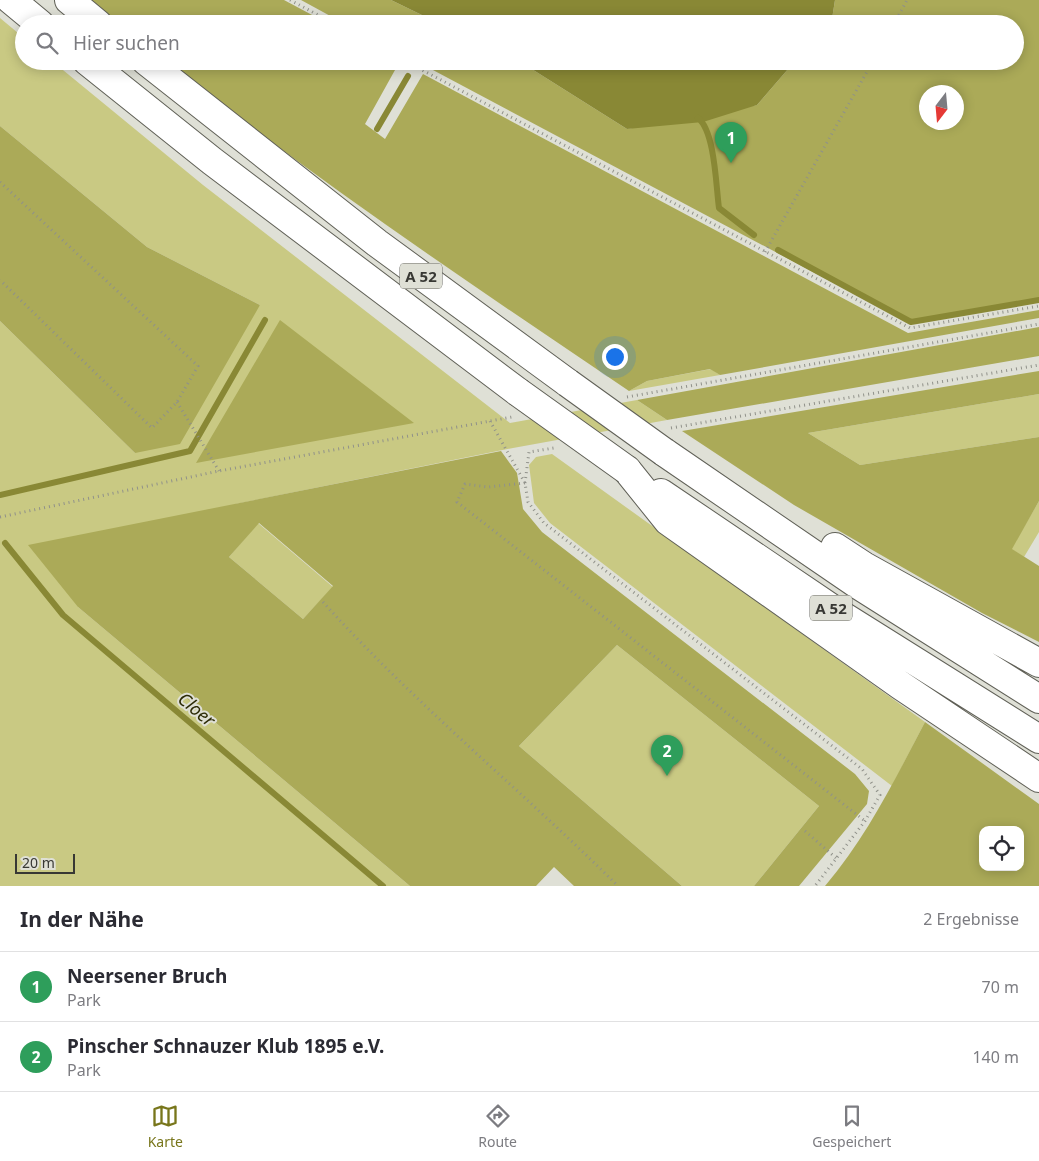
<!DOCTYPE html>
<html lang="de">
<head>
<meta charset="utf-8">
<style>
  :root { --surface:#fff; --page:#f2f2f3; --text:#2b2b33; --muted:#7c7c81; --line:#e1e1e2; --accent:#78761b }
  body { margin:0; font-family:"Noto Sans",sans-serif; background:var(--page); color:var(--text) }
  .controls { position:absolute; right:15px; bottom:15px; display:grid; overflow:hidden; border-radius:10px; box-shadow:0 2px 12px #0003 }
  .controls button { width:45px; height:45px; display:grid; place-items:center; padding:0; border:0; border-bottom:1px solid var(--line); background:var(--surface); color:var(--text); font:25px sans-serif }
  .compass { position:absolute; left:919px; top:85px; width:45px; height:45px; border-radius:50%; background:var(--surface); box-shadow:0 2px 12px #0003; rotate:196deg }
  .scale { position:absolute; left:15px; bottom:12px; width:60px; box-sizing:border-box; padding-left:5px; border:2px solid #383834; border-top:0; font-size:14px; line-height:18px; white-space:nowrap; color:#383834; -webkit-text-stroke:4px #dfe0d6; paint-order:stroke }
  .you { position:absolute; left:614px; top:356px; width:18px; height:18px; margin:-12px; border:4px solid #fff; border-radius:50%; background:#1a73e8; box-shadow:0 0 0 8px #1a73e833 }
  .badge { display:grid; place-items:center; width:32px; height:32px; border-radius:50%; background:var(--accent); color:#fff; font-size:16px; font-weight:700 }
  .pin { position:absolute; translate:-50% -41px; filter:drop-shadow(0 1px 2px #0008) }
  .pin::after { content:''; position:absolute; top:26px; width:18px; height:15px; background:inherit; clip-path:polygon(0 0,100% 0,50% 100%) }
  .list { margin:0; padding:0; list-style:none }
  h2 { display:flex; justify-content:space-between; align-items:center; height:65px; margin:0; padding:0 20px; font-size:21px }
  h2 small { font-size:16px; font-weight:400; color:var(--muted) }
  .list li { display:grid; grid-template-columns:32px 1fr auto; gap:15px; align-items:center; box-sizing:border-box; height:70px; padding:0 20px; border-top:1px solid var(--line) }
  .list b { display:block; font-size:19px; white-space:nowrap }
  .list p { margin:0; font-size:16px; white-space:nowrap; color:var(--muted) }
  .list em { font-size:16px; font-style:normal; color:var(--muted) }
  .icon { flex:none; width:28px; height:28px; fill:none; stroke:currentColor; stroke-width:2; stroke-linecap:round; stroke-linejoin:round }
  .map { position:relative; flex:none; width:1039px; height:886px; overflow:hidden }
  .search { position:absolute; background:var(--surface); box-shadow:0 2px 12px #0003; left:15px; right:15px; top:15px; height:55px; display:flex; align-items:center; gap:12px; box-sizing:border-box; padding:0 18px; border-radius:28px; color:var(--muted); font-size:19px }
  .sheet { height:205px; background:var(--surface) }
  nav { display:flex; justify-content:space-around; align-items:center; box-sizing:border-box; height:70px; border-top:1px solid var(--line); background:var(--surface); font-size:14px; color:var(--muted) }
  nav a { display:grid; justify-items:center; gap:2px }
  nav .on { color:var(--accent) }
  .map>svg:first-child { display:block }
  .green { fill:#c9c983 }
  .forest { fill:#abaa58; fill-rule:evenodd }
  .water { fill:#898835 }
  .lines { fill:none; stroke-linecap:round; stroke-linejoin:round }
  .stream { stroke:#898835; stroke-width:6 }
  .highway-casing { stroke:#606057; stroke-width:30 }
  .path { stroke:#90918a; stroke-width:3; stroke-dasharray:1 4; stroke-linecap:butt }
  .highway { stroke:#fff; stroke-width:28 }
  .highway-bridge-casing { stroke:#606057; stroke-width:30; stroke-linecap:butt }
  .highway-bridge { stroke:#fff; stroke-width:28 }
  .labels { text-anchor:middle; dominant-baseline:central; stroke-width:4; stroke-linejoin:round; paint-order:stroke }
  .shield { fill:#dfe0d6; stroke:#6a6a65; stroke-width:1 }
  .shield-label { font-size:15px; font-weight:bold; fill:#383834 }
  .water-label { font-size:18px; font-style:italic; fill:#2c2b06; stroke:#dfe0d6 }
</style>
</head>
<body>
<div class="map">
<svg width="1039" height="886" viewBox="0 0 1039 886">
  <rect width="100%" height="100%" fill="#dfe0d6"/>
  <path class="green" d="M0 18 24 38V61H52L203 185 510 423 637 400 667 420 513 448 236 504 78 607 410 886H0V321L135 453 260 305 147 247 0 126Z
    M711 369 720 375 629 391 647 381Z
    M1039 394V437L860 465 808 433Z
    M552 454 925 722 892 786 550 523 534 503 529 465 536 457Z
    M1039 501V532L1024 557 1011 549Z
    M258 523 333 587 303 619 229 557Z
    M617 645 819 806 754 886H682L519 746Z"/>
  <path class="forest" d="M90 0H284L329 24H120Z
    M301 0H391L426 17 429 24H345Z
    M835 0H1039V302L911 324 416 61H519L627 129 757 105 795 61H1015V24H828L832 19ZM926 92H956V122H926Z
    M167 61H400L365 124 385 139 423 74 908 333 1039 310V318L720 375 710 369 647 381 629 391C472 285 314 179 167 61Z
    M0 126 147 247 260 305 180 444 135 453 0 321Z
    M280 320 414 423 196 463Z
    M1039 327V356L667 420 637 400Z
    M1039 371V394L808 433 860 465 1039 437V501L1012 549 1039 566V642L982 613 794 505 682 431Z
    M501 451 517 473 523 509 542 532 855 774 869 791 867 804 799 886H754L819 806 617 645 519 746 682 886H574L554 867 536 886H410L78 607 28 545ZM259 523 333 586 303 619 229 557Z
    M925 722 1039 804V886H825C868 835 894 781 925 722ZM983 830H1020V867H983Z"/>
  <path class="water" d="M391 0H835L832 19 828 24H429L426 17Z
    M519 61H795L757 105 703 122 627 129Z"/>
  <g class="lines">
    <path class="stream" d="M698 118C715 131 716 187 719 208L754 235
      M377 129 408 76
      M778 250 911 322 1039 300
      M0 495 190 451 265 320
      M5 543 63 615 383 886"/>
    <g class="highway-casing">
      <path id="highway" d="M11 0 40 24
        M69 0 98 24
        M87 61 212 161 518 392
        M146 61 377 243 568 383
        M664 452 860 586 1039 699
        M627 470 668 521 900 685 1039 778
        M661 493 843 616 1039 739
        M835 547 864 566 1039 663"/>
    </g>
    <path class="path" d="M290 0 335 24
      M894 24 907 0
      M405 61 910 328 1039 306
      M0 182 198 366 177 402 152 428 0 280
      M765 252 873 61
      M627 397 1039 324
      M177 402 219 471
      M490 421 525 483 528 502 544 523 862 769 880 795 865 821 815 886
      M671 428 1039 365
      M525 483 488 487 465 484 457 502 865 821
      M525 483 529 452 554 448
      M0 517 219 471 512 417
      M323 602C414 703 521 790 618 886
      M805 831 836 858"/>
    <use href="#highway" class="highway"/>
    <g class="highway-bridge-casing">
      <path id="highway-bridge" d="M568 383 664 452
        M518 392 627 470"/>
    </g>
    <use href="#highway-bridge" class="highway-bridge"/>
  </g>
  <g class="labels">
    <g class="shield">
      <rect x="400" y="263.5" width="42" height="25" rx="4"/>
      <rect x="810" y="595.5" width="42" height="25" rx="4"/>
    </g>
    <g class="shield-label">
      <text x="421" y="276">A 52</text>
      <text x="831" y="608">A 52</text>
    </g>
    <g class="water-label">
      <text transform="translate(197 709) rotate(40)">Cloer</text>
    </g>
  </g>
</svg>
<div class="controls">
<button><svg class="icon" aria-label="locate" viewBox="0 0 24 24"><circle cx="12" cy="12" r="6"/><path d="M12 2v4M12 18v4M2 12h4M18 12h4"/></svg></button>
</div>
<svg class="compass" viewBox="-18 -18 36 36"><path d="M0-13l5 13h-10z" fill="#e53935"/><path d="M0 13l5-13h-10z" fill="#7c7c81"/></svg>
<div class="scale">20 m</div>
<div class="you"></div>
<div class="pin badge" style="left:731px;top:163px;background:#2e9e5b">1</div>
<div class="pin badge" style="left:667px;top:776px;background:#2e9e5b">2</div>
<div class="search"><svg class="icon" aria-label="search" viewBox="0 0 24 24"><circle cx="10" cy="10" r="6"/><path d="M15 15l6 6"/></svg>Hier suchen</div>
</div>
<section class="sheet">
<h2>In der Nähe<small>2 Ergebnisse</small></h2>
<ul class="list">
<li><span class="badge" style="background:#2e9e5b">1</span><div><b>Neersener Bruch</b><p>Park</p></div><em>70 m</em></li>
<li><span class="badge" style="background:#2e9e5b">2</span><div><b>Pinscher Schnauzer Klub 1895 e.V.</b><p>Park</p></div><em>140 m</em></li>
</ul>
</section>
<nav>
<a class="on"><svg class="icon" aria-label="map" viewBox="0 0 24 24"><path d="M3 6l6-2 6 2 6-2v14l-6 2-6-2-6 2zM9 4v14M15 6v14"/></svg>Karte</a>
<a><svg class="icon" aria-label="directions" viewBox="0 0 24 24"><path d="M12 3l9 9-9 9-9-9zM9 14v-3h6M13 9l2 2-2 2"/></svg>Route</a>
<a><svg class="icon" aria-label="saved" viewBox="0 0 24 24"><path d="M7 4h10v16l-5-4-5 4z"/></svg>Gespeichert</a>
</nav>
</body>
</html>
